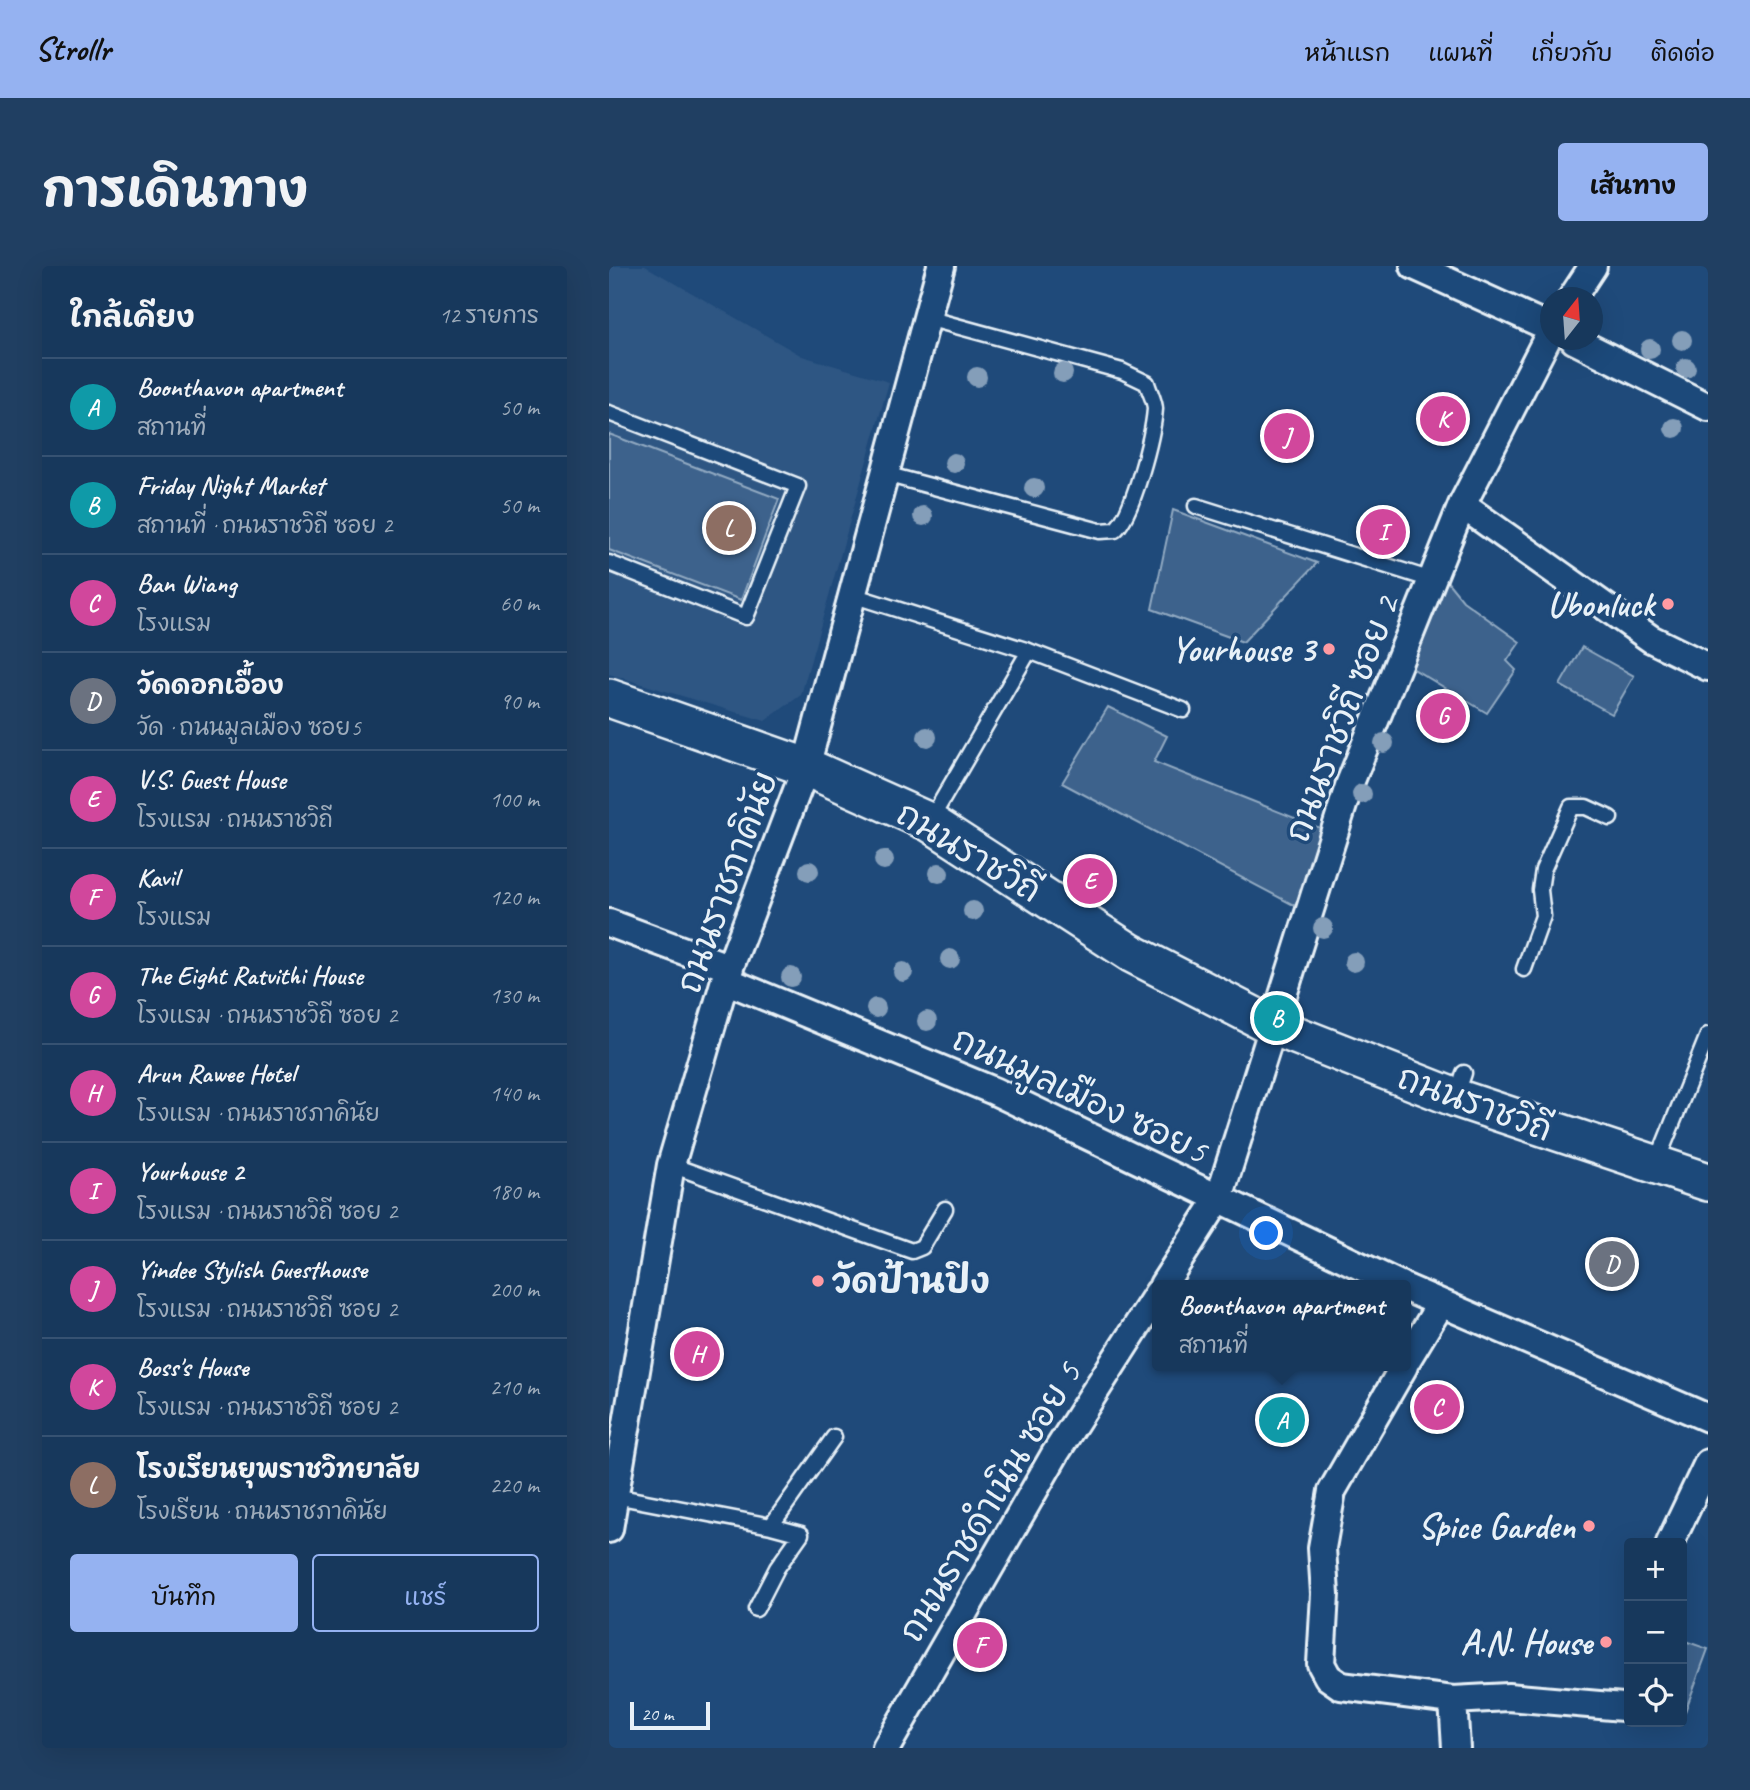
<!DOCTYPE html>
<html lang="th">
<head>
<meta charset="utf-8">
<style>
  :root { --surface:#17385c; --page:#203f62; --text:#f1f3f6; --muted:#9eacbb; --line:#365272; --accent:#95b2f1 }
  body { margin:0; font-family:Caveat,"Playpen Sans Thai",sans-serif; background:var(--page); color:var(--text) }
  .controls { position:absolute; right:21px; bottom:21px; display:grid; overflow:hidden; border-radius:7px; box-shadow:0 7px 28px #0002 }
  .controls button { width:63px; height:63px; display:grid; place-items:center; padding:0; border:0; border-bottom:2px solid var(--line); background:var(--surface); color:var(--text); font:35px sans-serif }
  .compass { position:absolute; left:931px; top:21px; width:63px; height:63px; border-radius:50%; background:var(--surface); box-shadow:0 7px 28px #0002; rotate:17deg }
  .scale { position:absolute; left:21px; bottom:18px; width:80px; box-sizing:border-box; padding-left:7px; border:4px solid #e8f1f8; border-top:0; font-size:19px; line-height:24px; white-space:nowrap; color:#e8f1f8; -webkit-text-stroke:5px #1f4a7a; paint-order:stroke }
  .you { position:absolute; left:658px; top:968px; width:24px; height:24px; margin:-18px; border:5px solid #fff; border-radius:50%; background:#1a73e8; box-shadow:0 0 0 10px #1a73e833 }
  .badge { display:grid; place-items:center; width:46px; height:46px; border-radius:50%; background:var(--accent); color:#fff; font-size:23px; font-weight:700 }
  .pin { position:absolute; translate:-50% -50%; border:4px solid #fff; box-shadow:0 2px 7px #0006 }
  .popup { position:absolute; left:543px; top:1014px; width:259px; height:91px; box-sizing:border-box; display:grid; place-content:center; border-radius:7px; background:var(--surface); filter:drop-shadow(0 2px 5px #0005); font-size:23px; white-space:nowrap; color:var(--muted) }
  .popup b { font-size:26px; color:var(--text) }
  .popup::after { content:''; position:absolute; left:50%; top:100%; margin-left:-14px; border:14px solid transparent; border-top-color:var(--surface) }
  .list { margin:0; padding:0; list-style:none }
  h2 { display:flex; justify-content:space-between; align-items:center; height:91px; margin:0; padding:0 28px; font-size:30px }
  h2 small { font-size:23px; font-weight:400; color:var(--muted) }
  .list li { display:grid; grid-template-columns:46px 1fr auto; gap:21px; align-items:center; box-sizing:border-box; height:98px; padding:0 28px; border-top:2px solid var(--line) }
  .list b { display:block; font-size:26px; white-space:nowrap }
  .list p { margin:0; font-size:23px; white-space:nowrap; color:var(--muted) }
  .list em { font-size:23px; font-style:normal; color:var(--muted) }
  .actions { display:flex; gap:14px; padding:21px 28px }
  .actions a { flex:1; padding:16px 0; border:2px solid var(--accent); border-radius:7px; text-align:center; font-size:24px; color:var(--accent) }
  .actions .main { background:var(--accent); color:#111 }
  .icon { flex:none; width:38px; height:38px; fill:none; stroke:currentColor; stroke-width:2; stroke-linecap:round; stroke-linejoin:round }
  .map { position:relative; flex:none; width:1099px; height:1482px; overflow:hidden; border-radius:7px }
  header { display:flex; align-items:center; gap:42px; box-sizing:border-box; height:98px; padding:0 35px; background:var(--accent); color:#111 }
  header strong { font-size:33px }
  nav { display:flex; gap:38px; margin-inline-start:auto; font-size:24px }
  .intro { display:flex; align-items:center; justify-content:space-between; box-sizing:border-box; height:168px; padding:0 42px }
  h1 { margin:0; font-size:49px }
  .button { padding:18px 32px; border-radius:7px; background:var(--accent); color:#111; font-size:24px; font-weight:700 }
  main { display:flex; gap:42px; padding:0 42px }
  aside { flex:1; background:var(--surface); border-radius:7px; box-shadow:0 7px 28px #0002 }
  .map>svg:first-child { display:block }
  .built { fill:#2e5683 }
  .green { fill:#3c628c; stroke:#92aac2; stroke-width:2 }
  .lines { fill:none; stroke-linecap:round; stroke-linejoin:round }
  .lane-casing { stroke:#e8f1f8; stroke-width:19 }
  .street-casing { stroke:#e8f1f8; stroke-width:32 }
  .secondary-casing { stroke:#e8f1f8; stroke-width:42 }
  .lane { stroke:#1f4a7a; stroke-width:14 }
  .street { stroke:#1f4a7a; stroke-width:26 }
  .secondary { stroke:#1f4a7a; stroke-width:37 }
  .tree { fill:#849eb9 }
  .poi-dot { fill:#ff9aa2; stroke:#1f4a7a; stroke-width:2.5 }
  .labels { text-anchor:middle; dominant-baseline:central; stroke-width:7; stroke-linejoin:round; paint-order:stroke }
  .poi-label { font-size:35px; font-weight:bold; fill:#e8f1f8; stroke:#1f4a7a; text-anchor:end }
  .street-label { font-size:35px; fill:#e8f1f8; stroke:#1f4a7a }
</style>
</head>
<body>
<header>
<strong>Strollr</strong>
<nav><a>หน้าแรก</a><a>แผนที่</a><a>เกี่ยวกับ</a><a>ติดต่อ</a></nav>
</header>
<div class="intro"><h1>การเดินทาง</h1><a class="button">เส้นทาง</a></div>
<main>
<aside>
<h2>ใกล้เคียง<small>12 รายการ</small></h2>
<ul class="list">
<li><span class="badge" style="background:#0f9aa8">A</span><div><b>Boonthavon apartment</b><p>สถานที่</p></div><em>50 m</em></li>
<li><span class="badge" style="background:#0f9aa8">B</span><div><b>Friday Night Market</b><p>สถานที่ · ถนนราชวิถี ซอย 2</p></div><em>50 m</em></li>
<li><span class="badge" style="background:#d1479c">C</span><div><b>Ban Wiang</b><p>โรงแรม</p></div><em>60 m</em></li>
<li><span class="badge" style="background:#6b7280">D</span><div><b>วัดดอกเอื้อง</b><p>วัด · ถนนมูลเมือง ซอย5</p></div><em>90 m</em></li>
<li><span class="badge" style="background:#d1479c">E</span><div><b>V.S. Guest House</b><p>โรงแรม · ถนนราชวิถี</p></div><em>100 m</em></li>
<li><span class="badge" style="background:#d1479c">F</span><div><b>Kavil</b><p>โรงแรม</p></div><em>120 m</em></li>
<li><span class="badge" style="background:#d1479c">G</span><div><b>The Eight Ratvithi House</b><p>โรงแรม · ถนนราชวิถี ซอย 2</p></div><em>130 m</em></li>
<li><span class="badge" style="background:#d1479c">H</span><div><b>Arun Rawee Hotel</b><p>โรงแรม · ถนนราชภาคินัย</p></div><em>140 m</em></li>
<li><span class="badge" style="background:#d1479c">I</span><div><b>Yourhouse 2</b><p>โรงแรม · ถนนราชวิถี ซอย 2</p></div><em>180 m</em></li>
<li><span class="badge" style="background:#d1479c">J</span><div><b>Yindee Stylish Guesthouse</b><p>โรงแรม · ถนนราชวิถี ซอย 2</p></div><em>200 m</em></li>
<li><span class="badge" style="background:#d1479c">K</span><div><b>Boss's House</b><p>โรงแรม · ถนนราชวิถี ซอย 2</p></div><em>210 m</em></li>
<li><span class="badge" style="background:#8d6e63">L</span><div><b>โรงเรียนยุพราชวิทยาลัย</b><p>โรงเรียน · ถนนราชภาคินัย</p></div><em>220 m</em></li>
</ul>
<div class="actions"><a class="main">บันทึก</a><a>แชร์</a></div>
</aside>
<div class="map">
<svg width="1099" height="1482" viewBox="0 0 1099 1482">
  <rect width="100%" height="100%" fill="#1f4a7a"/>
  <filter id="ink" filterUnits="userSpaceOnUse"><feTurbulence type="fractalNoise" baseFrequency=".0143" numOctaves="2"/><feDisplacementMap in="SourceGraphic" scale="14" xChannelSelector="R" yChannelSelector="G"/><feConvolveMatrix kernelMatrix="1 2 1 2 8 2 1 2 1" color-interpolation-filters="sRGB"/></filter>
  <g filter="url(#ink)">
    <path class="built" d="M0 0H36L193 90 280 116 192 429 156 455 0 408Z"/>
    <path class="green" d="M0 168 170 233 132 334 0 284Z
      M564 244 708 297 634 376 543 343Z
      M837 314 854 335 911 376 898 395 907 404 878 447 798 399Z
      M973 381 1025 410 1003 448 951 419Z
      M499 441 558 470 545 496 721 566 696 645 453 517Z
      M1073 1374 1099 1383 1074 1451 1073 1450Z"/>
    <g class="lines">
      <g class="lane-casing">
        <path id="lane" d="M0 147 189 220 137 351 0 297
          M276 208 491 265 506 264C524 249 544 169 546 143 546 135 540 125 538 117L513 105 318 52
          M587 240 823 314
          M243 329 420 385 574 444
          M321 555 420 385
          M915 703 934 650 931 624 934 604 962 541H977L1001 552
          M847 831 855 807
          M1047 898 1099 769
          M62 899 303 985 313 981 336 943
          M6 1230 162 1260 225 1171
          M147 1343 168 1302 192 1268 162 1260"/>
      </g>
      <g class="street-casing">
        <path id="street" d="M805 0 942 62
          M963 32 984 0
          M965 74 1099 141
          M853 239 1042 373 1099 401
          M0 657 121 702
          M116 714 385 825 791 1019
          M554 1019 610 932 741 517 853 239 942 65
          M797 1022 1099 1152
          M797 1095 831 1039
          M795 1100 723 1225 713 1282 716 1328 712 1398 719 1411 732 1420 844 1434 899 1431 1014 1441
          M0 1263 62 899 116 714 197 501 332 0
          M1061 1277 1099 1197
          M844 1434 847 1482
          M277 1482 446 1188 549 1027"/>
      </g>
      <g class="secondary-casing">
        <path id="secondary" d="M0 432 197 501 320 556 522 687 666 761 847 832 1099 916"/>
      </g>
      <use href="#lane" class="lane"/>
      <use href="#street" class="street"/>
      <use href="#secondary" class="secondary"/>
    </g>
    <g class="tree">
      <circle cx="1073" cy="74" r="10"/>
      <circle cx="1041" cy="83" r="10"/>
      <circle cx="1077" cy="102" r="10"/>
      <circle cx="454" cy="107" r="10"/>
      <circle cx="368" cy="111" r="10"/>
      <circle cx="1065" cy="162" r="10"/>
      <circle cx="345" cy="197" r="10"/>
      <circle cx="425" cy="222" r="10"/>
      <circle cx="314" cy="250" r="10"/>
      <circle cx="318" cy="471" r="10"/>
      <circle cx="775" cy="477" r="10"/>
      <circle cx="753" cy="528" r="10"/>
      <circle cx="275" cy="594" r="10"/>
      <circle cx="200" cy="605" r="10"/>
      <circle cx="330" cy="607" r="10"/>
      <circle cx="364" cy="645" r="10"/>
      <circle cx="714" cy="662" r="10"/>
      <circle cx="341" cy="693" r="10"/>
      <circle cx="745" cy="696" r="10"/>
      <circle cx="294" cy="706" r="10"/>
      <circle cx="182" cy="711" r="10"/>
      <circle cx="267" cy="742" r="10"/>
      <circle cx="318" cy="755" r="10"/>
    </g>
  </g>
  <g class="poi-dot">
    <circle cx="1059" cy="338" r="7"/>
    <circle cx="720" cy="383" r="7"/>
    <circle cx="209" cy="1015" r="7"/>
    <circle cx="980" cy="1260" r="7"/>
    <circle cx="997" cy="1376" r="7"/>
  </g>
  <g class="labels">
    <g class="poi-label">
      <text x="1045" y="338">Ubonluck</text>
      <text x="706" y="383">Yourhouse 3</text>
      <text x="223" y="1015" text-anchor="start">วัดป้านปิง</text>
      <text x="966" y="1260">Spice Garden</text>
      <text x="983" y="1376">A.N. House</text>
    </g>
    <g class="street-label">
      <text transform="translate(733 453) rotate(-69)">ถนนราชวิถี ซอย 2</text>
      <text transform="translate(360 586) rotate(31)">ถนนราชวิถี</text>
      <text transform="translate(118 616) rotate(-70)">ถนนราชภาคินัย</text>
      <text transform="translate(471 829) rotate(25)">ถนนมูลเมือง ซอย5</text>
      <text transform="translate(866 837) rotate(20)">ถนนราชวิถี</text>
      <text transform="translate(381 1236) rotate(-59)">ถนนราชดำเนิน ซอย 5</text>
    </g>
  </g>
</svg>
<div class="controls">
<button>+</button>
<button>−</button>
<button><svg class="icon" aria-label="locate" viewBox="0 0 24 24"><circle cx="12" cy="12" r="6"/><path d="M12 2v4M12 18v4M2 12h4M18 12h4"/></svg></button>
</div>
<svg class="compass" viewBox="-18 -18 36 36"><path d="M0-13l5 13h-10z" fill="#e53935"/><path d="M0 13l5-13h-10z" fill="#9eacbb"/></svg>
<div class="scale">20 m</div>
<div class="you"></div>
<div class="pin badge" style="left:673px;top:1154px;background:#0f9aa8">A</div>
<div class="popup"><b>Boonthavon apartment</b>สถานที่</div>
<div class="pin badge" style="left:668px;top:752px;background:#0f9aa8">B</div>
<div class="pin badge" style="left:828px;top:1141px;background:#d1479c">C</div>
<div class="pin badge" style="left:1003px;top:998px;background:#6b7280">D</div>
<div class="pin badge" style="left:481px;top:615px;background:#d1479c">E</div>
<div class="pin badge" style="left:371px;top:1379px;background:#d1479c">F</div>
<div class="pin badge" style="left:834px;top:450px;background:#d1479c">G</div>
<div class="pin badge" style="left:88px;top:1088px;background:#d1479c">H</div>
<div class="pin badge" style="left:774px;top:266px;background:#d1479c">I</div>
<div class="pin badge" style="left:678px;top:170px;background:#d1479c">J</div>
<div class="pin badge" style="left:834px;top:153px;background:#d1479c">K</div>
<div class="pin badge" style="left:120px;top:262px;background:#8d6e63">L</div>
</div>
</main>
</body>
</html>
